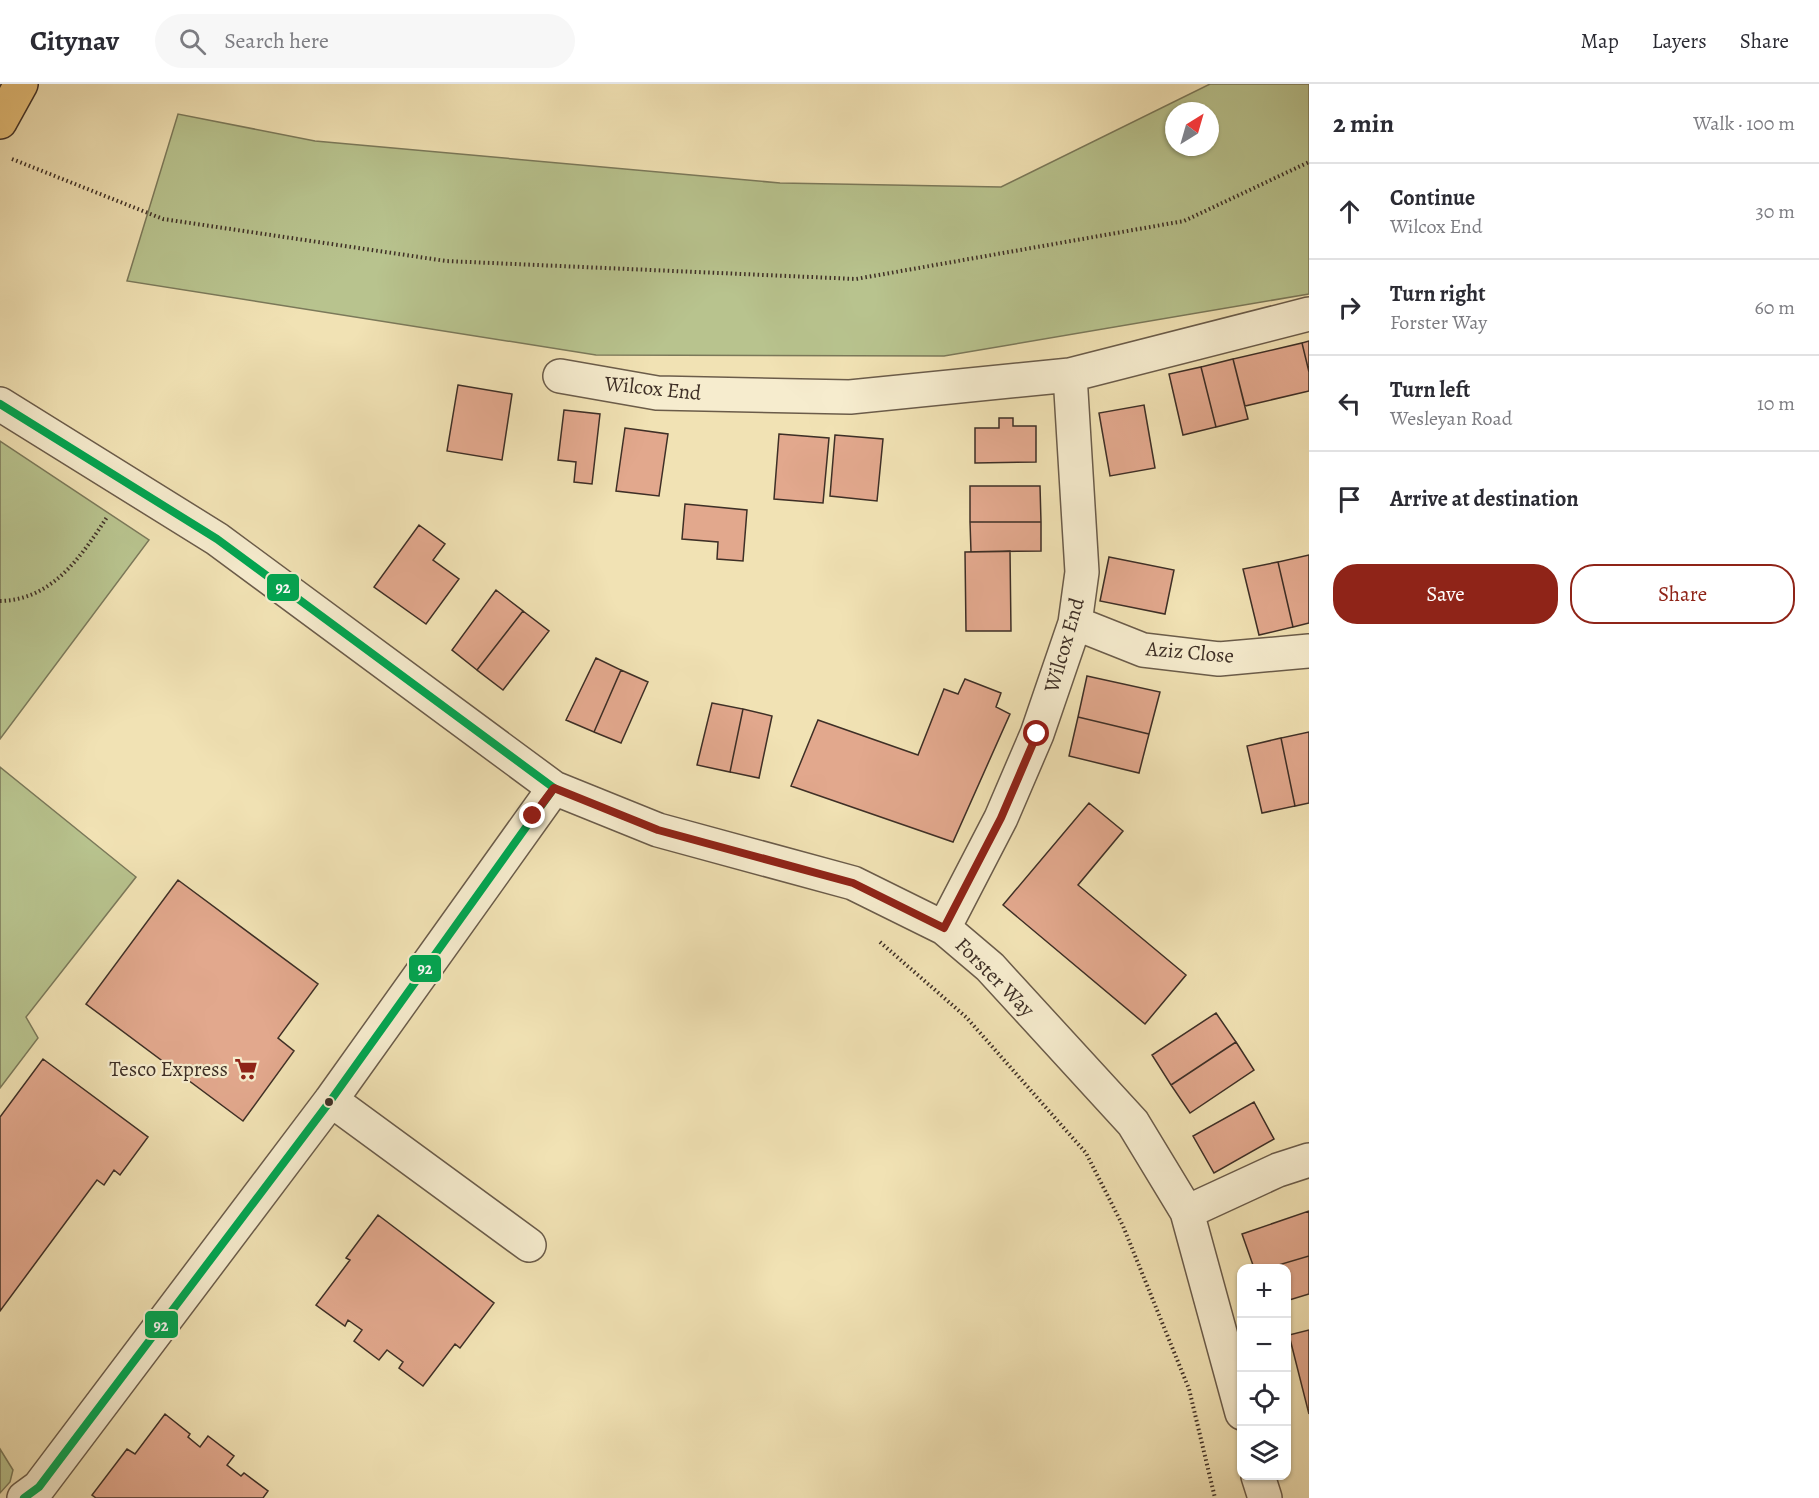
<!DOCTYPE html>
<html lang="en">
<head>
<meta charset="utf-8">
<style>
  :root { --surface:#fff; --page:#f7f7f7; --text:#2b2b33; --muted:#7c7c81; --line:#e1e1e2; --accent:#8f2418 }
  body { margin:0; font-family:Alegreya,serif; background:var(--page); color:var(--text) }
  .controls { position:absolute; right:18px; bottom:18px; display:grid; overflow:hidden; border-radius:12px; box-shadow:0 2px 4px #0004 }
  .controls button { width:54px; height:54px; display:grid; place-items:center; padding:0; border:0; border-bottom:2px solid var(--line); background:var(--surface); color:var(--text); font:30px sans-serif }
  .compass { position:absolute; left:1165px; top:18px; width:54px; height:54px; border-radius:50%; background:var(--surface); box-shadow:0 2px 4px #0004; rotate:37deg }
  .stop { position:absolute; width:18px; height:18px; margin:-14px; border:4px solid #8f2418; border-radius:50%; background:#fff }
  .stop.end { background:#8f2418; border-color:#fff; box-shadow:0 2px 6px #0008 }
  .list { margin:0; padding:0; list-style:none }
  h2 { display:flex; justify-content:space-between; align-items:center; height:78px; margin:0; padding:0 24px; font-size:26px }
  h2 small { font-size:20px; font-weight:400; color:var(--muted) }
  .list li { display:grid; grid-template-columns:39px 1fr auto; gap:18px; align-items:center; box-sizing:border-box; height:96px; padding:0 24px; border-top:2px solid var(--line) }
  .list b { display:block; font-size:22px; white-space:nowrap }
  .list p { margin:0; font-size:20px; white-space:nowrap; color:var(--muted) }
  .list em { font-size:20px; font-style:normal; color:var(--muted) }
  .actions { display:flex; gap:12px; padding:18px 24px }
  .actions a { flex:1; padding:14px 0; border:2px solid var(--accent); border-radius:24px; text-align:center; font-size:21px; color:var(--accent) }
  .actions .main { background:var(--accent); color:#fff }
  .icon { flex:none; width:33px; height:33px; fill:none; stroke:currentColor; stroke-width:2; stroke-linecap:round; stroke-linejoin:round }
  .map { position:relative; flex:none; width:1309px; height:1414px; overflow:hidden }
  header { display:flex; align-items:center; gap:36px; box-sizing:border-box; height:84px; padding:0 30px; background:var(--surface); border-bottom:2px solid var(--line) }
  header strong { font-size:28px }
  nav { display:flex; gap:33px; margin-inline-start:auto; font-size:21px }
  .search { width:420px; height:54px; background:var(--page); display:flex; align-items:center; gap:15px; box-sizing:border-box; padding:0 21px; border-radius:33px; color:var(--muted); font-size:22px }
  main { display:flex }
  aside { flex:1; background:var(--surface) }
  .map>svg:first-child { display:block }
  .green { fill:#b8c38e; stroke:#7b795a; stroke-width:1.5; fill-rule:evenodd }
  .building { fill:#e2a88d; stroke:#3e2f26; stroke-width:1.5 }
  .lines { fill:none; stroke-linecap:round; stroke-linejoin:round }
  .minor-casing { stroke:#6b5c4a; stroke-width:36 }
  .major-casing { stroke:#3e2f26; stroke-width:36 }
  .path { stroke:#3e2f26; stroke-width:4; stroke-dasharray:1.5 3; stroke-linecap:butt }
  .minor { stroke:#f6ecce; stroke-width:33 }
  .major { stroke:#e8c17a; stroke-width:33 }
  .bus-1-casing { stroke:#f6ecce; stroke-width:12 }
  .bus-1 { stroke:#00a651; stroke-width:8 }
  .route { stroke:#8f2418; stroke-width:8 }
  .bus-dot { fill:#3e2f26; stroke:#f6ecce; stroke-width:2 }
  .labels { text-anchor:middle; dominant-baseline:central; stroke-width:4.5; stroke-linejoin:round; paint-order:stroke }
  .street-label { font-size:21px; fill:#3e2f26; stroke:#f6ecce }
  .poi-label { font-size:21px; fill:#3e2f26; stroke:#f6ecce; text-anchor:end }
  .line-badge { stroke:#f6ecce; stroke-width:2 }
  .badge-label { font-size:16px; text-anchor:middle; font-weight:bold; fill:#fff }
</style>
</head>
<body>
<header>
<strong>Citynav</strong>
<div class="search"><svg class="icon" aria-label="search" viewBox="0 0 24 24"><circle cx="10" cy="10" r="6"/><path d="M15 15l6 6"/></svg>Search here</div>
<nav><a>Map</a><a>Layers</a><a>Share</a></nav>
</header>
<main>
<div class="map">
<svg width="1309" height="1414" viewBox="0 0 1309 1414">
  <rect width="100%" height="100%" fill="#f1e2b4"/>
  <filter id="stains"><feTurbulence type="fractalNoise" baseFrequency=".00333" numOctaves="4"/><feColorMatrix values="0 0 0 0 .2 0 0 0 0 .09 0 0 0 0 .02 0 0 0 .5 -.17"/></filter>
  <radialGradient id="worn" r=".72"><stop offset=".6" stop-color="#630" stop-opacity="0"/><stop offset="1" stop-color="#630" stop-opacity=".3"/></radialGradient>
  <path class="green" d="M1210 0H1309V210L944 272 596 271 127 197 178 30 315 57 780 99 1001 103ZM1174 27H1210V63H1174Z
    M0 357 149 456 0 655Z
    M0 683 136 793 26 933 38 954 0 1004Z
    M0 1365 13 1386 10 1398 0 1409Z"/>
  <path class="building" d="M1309 257V288L1302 259Z
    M1302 259 1309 288V307L1245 322 1233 275Z
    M1233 275 1248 335 1216 343 1201 283Z
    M1201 283 1216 343 1183 351 1169 290Z
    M458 301 512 310 502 376 447 367Z
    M1144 321 1155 384 1110 392 1099 329Z
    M564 326 600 330 592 400 574 398 576 378 558 376Z
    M999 334H1013V342H1036V378L975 379V344H999Z
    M625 344 668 350 659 412 616 407Z
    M779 350 829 354 823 419 774 415Z
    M835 351 883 355 877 417 830 412Z
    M970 402H1040L1041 438H970Z
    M685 420 747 426 743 477 717 475 718 458 682 455Z
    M970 438H1041V467L971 468Z
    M419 441 445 460 433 476 459 495 426 540 374 503Z
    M1010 467 1011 547H966L965 468Z
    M1309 471V539L1293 543 1278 478Z
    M1109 473 1174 486 1165 530 1100 517Z
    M1278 478 1293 543 1259 551 1243 485Z
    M496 506 523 527 477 586 452 566Z
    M523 527 549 547 503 606 477 586Z
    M596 574 621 586 594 648 566 636Z
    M621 586 648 598 621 659 594 648Z
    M1087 592 1160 608 1149 650 1078 633Z
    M965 595 1001 609 996 623 1010 630 953 758 791 702 818 636 918 671 944 605 958 610Z
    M712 619 743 625 730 688 697 681Z
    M743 625 772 632 759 694 730 688Z
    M1078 633 1149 650 1139 689 1069 672Z
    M1309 648V719L1295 722 1281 654Z
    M1281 654 1295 722 1262 729 1247 662Z
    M1089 719 1123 747 1078 801 1186 891 1145 940 1003 821Z
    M178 796 318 900 278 954 294 967 243 1037 86 920Z
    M1216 929 1236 958 1171 1001 1152 971Z
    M1236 958 1254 986 1190 1029 1171 1001Z
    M43 975 148 1053 120 1091 114 1086 104 1101 97 1096 0 1227V1033Z
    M1254 1018 1274 1055 1214 1089 1193 1052Z
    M1309 1127V1172L1268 1184H1254L1242 1150Z
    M378 1131 494 1219 460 1264 455 1260 423 1302 399 1284 403 1278 387 1266 379 1276 354 1257 362 1246 348 1236 345 1242 316 1221 350 1176 346 1174Z
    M1309 1172V1210L1286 1217V1184H1268Z
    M1309 1246V1330L1289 1251Z
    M165 1330 190 1350 188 1353 200 1363 208 1352 234 1372 227 1381 241 1392 244 1389 268 1407 263 1414H96L92 1411 127 1365 135 1370Z"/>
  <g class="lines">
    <g class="minor-casing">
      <path id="minor" d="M560 292 657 309 850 313 1070 291 1309 230
        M0 320 217 455 554 704 658 746 853 799 944 844 990 883 1133 1039 1187 1128 1242 1329
        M1075 539 1143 566 1219 575 1309 567
        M944 844 1001 734 1037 650 1075 539 1082 488 1070 291
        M331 1016 529 1161
        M1187 1128 1278 1086 1309 1076
        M1258 1392 1265 1414
        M24 1414 39 1403 331 1016 554 704"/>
    </g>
    <g class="major-casing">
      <path id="major" d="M0 38 21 0"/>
    </g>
    <path class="path" d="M12 75 163 135 446 177 856 195 1184 137 1309 78
      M0 517C52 516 81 473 107 433
      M880 858 966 933 1086 1069 1123 1142 1189 1305 1215 1414"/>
    <use href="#minor" class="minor"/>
    <use href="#major" class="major"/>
    <g class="bus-1-casing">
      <path id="bus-1" d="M0 320 217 455 554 704
        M24 1414 39 1403 331 1016 554 704"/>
    </g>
    <use href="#bus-1" class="bus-1"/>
  </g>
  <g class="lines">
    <path class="route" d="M533 732 554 704 658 746 853 799 944 844 1001 734 1037 650"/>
  </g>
  <defs>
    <g id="supermarket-bare" transform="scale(1.8)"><path d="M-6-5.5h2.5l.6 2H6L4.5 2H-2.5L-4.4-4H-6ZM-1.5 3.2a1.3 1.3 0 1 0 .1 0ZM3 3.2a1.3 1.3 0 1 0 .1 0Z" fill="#8f2418" stroke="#f6ecce" stroke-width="2.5" paint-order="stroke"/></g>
  </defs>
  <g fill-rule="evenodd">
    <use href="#supermarket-bare" x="246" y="985"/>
  </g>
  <circle class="bus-dot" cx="329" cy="1018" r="5"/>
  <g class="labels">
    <g class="street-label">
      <text transform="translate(653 304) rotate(6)">Wilcox End</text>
      <text transform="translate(1064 561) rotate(-74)">Wilcox End</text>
      <text transform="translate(1190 568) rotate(5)">Aziz Close</text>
      <text transform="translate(995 893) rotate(45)">Forster Way</text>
    </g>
    <g class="poi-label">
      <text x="228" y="985">Tesco Express</text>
    </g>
  </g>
  <g class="line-badge">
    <rect x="266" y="489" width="34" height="29" rx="6" fill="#00a651"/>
    <rect x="408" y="870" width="34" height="29" rx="6" fill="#00a651"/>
    <rect x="144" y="1226" width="35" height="29" rx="6" fill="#00a651"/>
  </g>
  <g class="badge-label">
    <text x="283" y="509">92</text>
    <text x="425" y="890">92</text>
    <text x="161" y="1247">92</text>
  </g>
  <rect width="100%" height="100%" filter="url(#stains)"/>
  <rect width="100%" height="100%" fill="url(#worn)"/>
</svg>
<div class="controls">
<button>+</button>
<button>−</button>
<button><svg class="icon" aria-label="locate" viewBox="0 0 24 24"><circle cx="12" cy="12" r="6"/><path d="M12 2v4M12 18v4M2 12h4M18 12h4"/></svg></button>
<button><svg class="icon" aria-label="layers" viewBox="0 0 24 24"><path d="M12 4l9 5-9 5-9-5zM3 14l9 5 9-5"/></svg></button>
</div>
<svg class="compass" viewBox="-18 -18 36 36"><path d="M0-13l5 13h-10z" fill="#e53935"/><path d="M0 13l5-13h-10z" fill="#7c7c81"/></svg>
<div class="stop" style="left:1037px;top:650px"></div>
<div class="stop end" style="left:533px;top:732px"></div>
</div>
<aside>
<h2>2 min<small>Walk · 100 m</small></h2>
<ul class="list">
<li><svg class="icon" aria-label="ahead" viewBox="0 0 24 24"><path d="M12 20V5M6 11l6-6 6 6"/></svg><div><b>Continue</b><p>Wilcox End</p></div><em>30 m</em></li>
<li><svg class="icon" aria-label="right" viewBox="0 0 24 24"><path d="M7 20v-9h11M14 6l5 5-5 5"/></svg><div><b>Turn right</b><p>Forster Way</p></div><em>60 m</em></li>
<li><svg class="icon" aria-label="left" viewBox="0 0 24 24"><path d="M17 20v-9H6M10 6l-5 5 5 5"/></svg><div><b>Turn left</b><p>Wesleyan Road</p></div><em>10 m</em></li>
<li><svg class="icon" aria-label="arrive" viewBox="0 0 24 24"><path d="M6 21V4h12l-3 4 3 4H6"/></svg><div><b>Arrive at destination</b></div></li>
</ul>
<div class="actions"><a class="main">Save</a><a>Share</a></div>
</aside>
</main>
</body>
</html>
